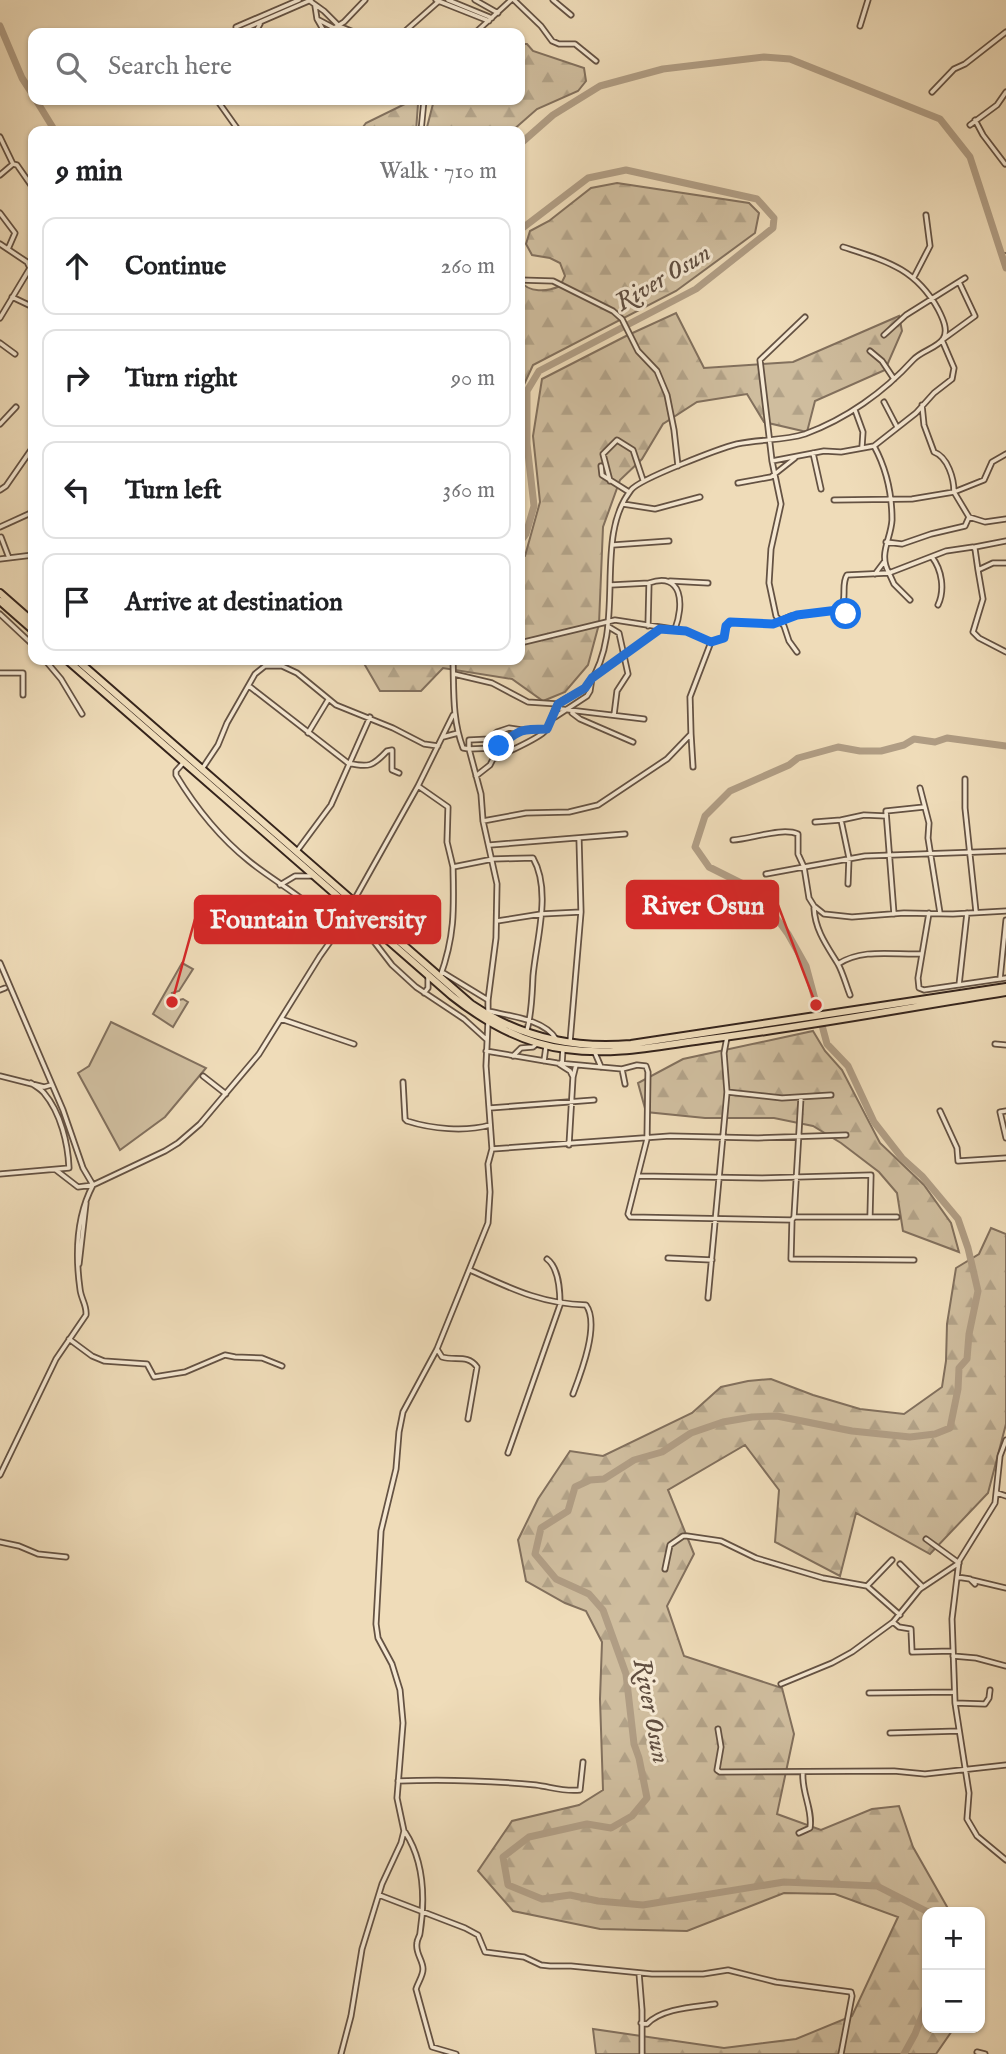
<!DOCTYPE html>
<html lang="en">
<head>
<meta charset="utf-8">
<style>
  :root { --surface:#fff; --page:#f6f6f6; --text:#202124; --muted:#757577; --line:#e0e0e0 }
  body { margin:0; font-family:"IM FELL English",serif; background:var(--page); color:var(--text) }
  .controls { position:absolute; right:21px; bottom:21px; display:grid; overflow:hidden; border-radius:14px; box-shadow:0 2px 5px #0004 }
  .controls button { width:63px; height:63px; display:grid; place-items:center; padding:0; border:0; border-bottom:2px solid var(--line); background:var(--surface); color:var(--text); font:35px sans-serif }
  .stop { position:absolute; width:21px; height:21px; margin:-16px; border:5px solid #1a73e8; border-radius:50%; background:#fff }
  .stop.end { background:#1a73e8; border-color:#fff; box-shadow:0 2px 7px #0008 }
  .list { margin:0; padding:0; list-style:none }
  h2 { display:flex; justify-content:space-between; align-items:center; height:91px; margin:0; padding:0 28px; font-size:30px }
  h2 small { font-size:23px; font-weight:400; color:var(--muted) }
  .list li { display:grid; grid-template-columns:46px 1fr auto; gap:21px; align-items:center; box-sizing:border-box; height:98px; margin:0 14px 14px; padding:0 14px; border:2px solid var(--line); border-radius:14px }
  .list b { display:block; font-size:26px; white-space:nowrap }
  .list em { font-size:23px; font-style:normal; color:var(--muted) }
  .icon { flex:none; width:38px; height:38px; fill:none; stroke:currentColor; stroke-width:2; stroke-linecap:round; stroke-linejoin:round }
  .map { position:relative; flex:none; width:1006px; height:2054px; overflow:hidden }
  .search { position:absolute; background:var(--surface); box-shadow:0 2px 5px #0004; left:28px; top:28px; width:497px; height:77px; display:flex; align-items:center; gap:18px; box-sizing:border-box; padding:0 24px; border-radius:14px; color:var(--muted); font-size:26px }
  .panel { position:absolute; background:var(--surface); box-shadow:0 2px 5px #0004; left:28px; top:126px; width:497px; height:539px; border-radius:14px }
  .map>svg:first-child { display:block }
  .green { fill:#cfbd9e; stroke:#82705d; stroke-width:2 }
  .forest { fill:url(#forest-firs); stroke:#82705d; stroke-width:2 }
  .lines { fill:none; stroke-linecap:round; stroke-linejoin:round }
  .stream { stroke:#7f6d5a; stroke-width:2 }
  .river { stroke:#b09d84; stroke-width:7 }
  .minor-casing { stroke:#645243; stroke-width:7 }
  .trunk-casing { stroke:#35241c; stroke-width:10 }
  .minor { stroke:#f5e8d2; stroke-width:3.5 }
  .trunk { stroke:#efdcb9; stroke-width:6 }
  .route { stroke:#1a73e8; stroke-width:9 }
  .labels { text-anchor:middle; dominant-baseline:central; stroke-width:6; stroke-linejoin:round; paint-order:stroke }
  .water-label { font-size:26px; font-style:italic; fill:#604e40; stroke:#f5e8d2 }
  .leader { fill:none; stroke:#d62828; stroke-width:2.5 }
  .callout-dot { fill:#d62828; stroke:#f5e8d2; stroke-width:2.5 }
  .callout { fill:#d62828; stroke:#d62828; stroke-width:2.5 }
  .callout-label { font-size:26px; text-anchor:middle; font-weight:bold; fill:#fff }
</style>
</head>
<body>
<div class="map">
<svg width="1006" height="2054" viewBox="0 0 1006 2054">
  <defs>
    <pattern id="forest-firs" width="22" height="20" patternUnits="userSpaceOnUse" patternTransform="scale(1.75)"><rect width="22" height="20" fill="#cfbd9e"/><path d="M5 1l3.5 6h-7zM16 11l3.5 6h-7z" fill="#b2a288"/></pattern>
  </defs>
  <rect width="100%" height="100%" fill="#efdcb9"/>
  <filter id="stains"><feTurbulence type="fractalNoise" baseFrequency=".00286" numOctaves="4"/><feColorMatrix values="0 0 0 0 .2 0 0 0 0 .09 0 0 0 0 .02 0 0 0 .5 -.17"/></filter>
  <radialGradient id="worn" r=".72"><stop offset=".6" stop-color="#630" stop-opacity="0"/><stop offset="1" stop-color="#630" stop-opacity=".3"/></radialGradient>
  <path class="green" d="M182 963 193 969 179 991 172 993 175 1001 183 999 188 1002 173 1027 153 1014Z
    M111 1022 206 1068 165 1117 120 1150 78 1073 89 1066Z"/>
  <path class="forest" d="M520 44H527L533 51 584 68 586 81 578 91 537 109 512 131H426L434 100H520Z
    M413 100 418 104 416 131H360L366 123Z
    M617 183 749 203 759 213 755 233 676 291 533 365 521 391 520 419V281C529 293 547 292 560 286L565 276 560 263 550 258 532 255 526 244 530 231 549 221 591 188Z
    M676 313 704 368 793 362 899 316 902 331 885 370 815 401 807 432 764 422 747 394 697 402 663 424 642 459 620 480 603 527 599 624 588 665 565 692 543 701 512 679 443 668 421 691H380L362 660H520V558L525 556 540 502 533 436 542 379 626 336Z
    M813 1031 825 1051 842 1070 880 1143 924 1185 951 1223 959 1252 903 1231 897 1193 879 1172 841 1143 813 1126 774 1118H705L646 1112 638 1083 683 1059Z
    M991 1228 1006 1234V1424L988 1493 930 1554 856 1513 840 1576 775 1542 779 1490 745 1445 668 1490 694 1554 667 1606 684 1656 782 1688 794 1734 777 1814 821 1830 872 1809 899 1806 913 1847 950 1912H927V2028H954L936 2054H596L593 2029 724 2048 796 2039 852 2016 898 1917 835 1894 784 1893 687 1931 600 1929 513 1911 478 1871 512 1821 579 1805 603 1790 600 1699 602 1642 586 1611 565 1603 526 1581 518 1540 538 1499 570 1451 603 1456 692 1413 721 1387 748 1381 771 1379 813 1395 860 1409 904 1414 942 1387 946 1361 947 1324 956 1268 979 1254Z"/>
  <g class="lines">
    <path class="stream" d="M1001 253H1006"/>
    <path class="river" d="M0 26 22 78 33 95
      M36 100 55 131
      M520 144 553 115 600 86 663 69 764 57 790 59 940 119 970 157 1006 268
      M520 230 588 178 626 170 757 199 774 218 773 228 696 289 539 371 527 391V444L534 506 526 534 520 542
      M928 1912 877 1886 784 1882 643 1905 598 1901 570 1895 542 1899 508 1885 503 1857 529 1837 587 1824 611 1828 632 1816 647 1798 639 1758 634 1744 626 1674 603 1610 589 1594 556 1579 535 1554 541 1528 568 1511 575 1487 590 1480 604 1479 634 1460 662 1452 691 1433 723 1422 752 1417 777 1416 852 1431 910 1437 935 1434 950 1428 958 1389 959 1368 967 1359 969 1334 978 1291 968 1248 958 1219 922 1176 902 1158 874 1122 848 1066 827 1044 806 966 788 934 772 912 743 884 709 867 695 847 705 816 730 791 789 765 798 758 838 747 860 751H881L904 745 914 739 935 742 947 738 1006 746
      M904 2054 915 2034 927 2003"/>
    <g class="minor-casing">
      <path id="minor" d="M299 0 236 27 237 32 311 0
        M436 0 489 21
        M448 0 492 18
        M475 0 498 13
        M514 0 541 26 552 41 559 44H575L596 61
        M553 0 571 15
        M310 1 324 11 339 26 356 33
        M315 6 317 19 325 33
        M319 20 334 28
        M860 26 868 0
        M255 33 260 24
        M326 33 344 22 365 0
        M338 33 339 26
        M403 33 438 2
        M475 33 511 0
        M932 92 954 69 965 64 1006 32
        M217 100 239 131
        M312 101 322 100
        M975 120 983 135 1005 164
        M970 125 997 105 1006 92
        M421 131 424 100
        M0 137 13 164
        M0 175 13 164 17 165 33 188
        M0 213 15 233 8 249
        M0 244 27 262 30 268 0 318
        M914 277 930 246 926 215
        M520 280 553 281 613 311 622 319 638 351 657 371 667 395 674 430 678 466
        M12 297 33 307
        M884 335 906 315 965 278
        M0 343 15 354
        M870 351 882 361 894 379
        M884 402 897 427
        M855 410 863 432 862 447
        M0 424 16 407
        M874 446 916 413 934 393 952 379 954 368 942 340 975 316 959 282
        M813 453 821 489
        M772 461 781 504 771 549 769 583 776 616 784 626 789 641 797 652
        M601 466 602 475 629 492
        M610 481 603 454 617 440 633 450 643 480
        M738 483 771 477 795 458
        M0 490 6 486 33 447
        M834 500 912 499 954 492C954 479 948 457 934 452L924 425 922 405
        M623 504 655 509 700 497
        M969 517 954 492 984 480 992 462 1006 454
        M0 527 33 512
        M33 528V530
        M1 537 9 558
        M886 542 902 544 931 534 965 526 969 517 985 522 1006 519
        M613 545 669 541
        M975 547 1006 541
        M932 557C942 570 945 590 938 605
        M0 559 33 555
        M978 570 983 599 973 632 979 638 1006 652
        M875 574 884 562
        M670 581 708 583
        M611 585 649 583
        M910 600 894 584 889 573 946 551 973 547 975 549 978 570 993 563H1006
        M838 610 849 615 854 621
        M0 614 33 645
        M648 626 649 583C683 571 684 605 675 629
        M609 627 619 633 628 674 617 691 614 715
        M711 642 724 638 726 626 730 622 773 624 791 616 838 610C849 601 840 586 847 575L889 573C878 554 891 539 892 520 892 495 886 468 874 446L841 452 824 451 772 461 760 360 805 317
        M45 660 61 679 82 714
        M453 660C454 690 452 719 463 748L469 749 481 794 483 821 497 884 496 938 488 1000V1015
        M0 673H23V695
        M454 674 492 683 528 702 558 704 561 709 644 719
        M249 686 348 763C369 768 373 766 387 751L392 750V770L399 773
        M572 713 580 719 633 742
        M555 717 587 696 590 691 592 678 660 629
        M308 733 328 700
        M691 734 693 767
        M510 735 496 748 469 749V740L490 739 497 732 509 728 522 730 547 729
        M443 737 458 733
        M493 759 499 740 520 731
        M184 762 176 771V775C196 808 218 836 249 861 277 884 315 902 336 933
        M202 769 218 745 227 723 255 674 265 666H282L297 673 336 705 393 728 424 744 438 746
        M476 776 490 765 493 759C505 753 536 740 544 732 552 725 552 711 558 704 567 695 581 694 589 684 628 627 592 539 631 490 639 479 721 448 737 444 760 439 783 441 805 434 846 419 884 392 913 360 921 351 937 348 943 339 949 330 942 317 938 309 915 268 886 261 843 247
        M965 779V808L976 912
        M418 786 448 807 447 842 453 867
        M920 788 929 823 928 838 940 913
        M483 821 526 813 569 812 598 805 667 759 691 734 690 697 711 642 686 631 615 620 520 643
        M815 822 841 820
        M579 838 581 912
        M733 840C751 839 782 827 798 834V854L804 867 766 874
        M490 845 625 834
        M297 851 331 805 370 717
        M1006 851 865 856 804 867 809 898 814 906 824 914 852 917 904 913 953 914 1006 911
        M848 884 849 858 841 820 864 815 886 816
        M280 885 295 876H311
        M353 902 418 786 453 715
        M814 908C815 930 827 946 838 964 843 973 846 985 850 995
        M352 913 392 965 416 987 464 1019 486 1039
        M929 913 918 978 919 988 924 990 1006 978
        M894 914 886 811 924 807
        M497 921 541 914 581 912 570 1042
        M0 963 63 1110 83 1168 93 1185 78 1187 56 1170
        M838 964C863 948 893 955 922 954
        M442 972 488 1000
        M440 977C455 936 454 909 453 867L493 859 533 858C552 891 536 941 533 976 532 995 532 1012 527 1030
        M1000 979 1006 920
        M959 985 967 913
        M0 990 5 988
        M424 993 428 988V977
        M488 1011C509 1016 544 1019 556 1039
        M281 1019 354 1044
        M995 1044 1006 1045
        M486 1051 557 1063 622 1069 625 1084
        M595 1053 601 1067
        M513 1056 521 1048 533 1047 538 1043
        M544 1061 546 1046
        M559 1064 570 1071 573 1077
        M562 1064 563 1049
        M622 1069 637 1065 646 1066 648 1072 647 1139 628 1214 630 1217 792 1220 794 1217H897
        M0 1076 44 1087 51 1085
        M203 1076 226 1094
        M403 1082 405 1119 407 1121C432 1129 465 1132 490 1125
        M727 1092 782 1098 831 1095
        M490 1108 594 1100
        M940 1111 957 1148 958 1161 1006 1158
        M1006 1111 1000 1112 1006 1138
        M569 1145 573 1077 576 1065
        M492 1149 670 1136 758 1138 846 1135
        M0 1174 69 1168C68 1144 61 1113 44 1093 41 1089 35 1086 31 1083
        M638 1176 762 1178 871 1175 870 1216
        M794 1217 801 1097
        M792 1220 791 1259 914 1260
        M668 1258 712 1260
        M79 1264 86 1203
        M470 1270C510 1288 541 1304 586 1305 600 1324 581 1373 573 1394
        M708 1298 727 1092 724 1053 727 1037
        M69 1339 92 1356 104 1361 147 1364 154 1377 185 1372 225 1355 235 1357 262 1358 282 1366
        M437 1349 442 1357C455 1361 468 1354 477 1367L468 1419
        M1006 1440 1000 1456 995 1503 959 1561 952 1619 955 1703 969 1793 967 1819 977 1836 1006 1860
        M508 1453 560 1305C560 1290 559 1268 547 1259
        M0 1475 56 1359 86 1315C87 1305 81 1299 80 1289 75 1253 76 1217 93 1185L165 1151 178 1143 200 1124 259 1054 320 956 352 911
        M997 1493 1006 1496
        M926 1539 959 1563
        M0 1542 19 1546 38 1554 66 1557
        M892 1560 867 1586 900 1615
        M900 1564 923 1587
        M665 1569 670 1545 683 1536H687L721 1541 756 1558 823 1578 867 1586
        M957 1577 970 1579 975 1584
        M972 1580 1006 1588
        M893 1622 899 1627 911 1629 912 1652 952 1651
        M953 1656 976 1658 1006 1666
        M781 1684 832 1663 852 1652 893 1622 920 1589 959 1563
        M869 1693 954 1692
        M955 1703 985 1704 989 1698 990 1690
        M718 1729 721 1747 717 1770 720 1772 894 1771 925 1774 1006 1765
        M890 1733 959 1731
        M398 1781C442 1779 493 1781 536 1785 551 1787 564 1792 580 1790L583 1762
        M405 1832C424 1861 425 1900 420 1933 420 1936 417 1939 417 1943 415 1953 423 1960 423 1969 423 1976 418 1982 416 1989L432 2047 456 2054
        M799 1833 810 1828C813 1809 801 1792 803 1772
        M379 1895 465 1928 478 1935 485 1952 524 1957 541 1965 550 1966H571L652 1974H703L728 1970 776 1982 851 1992 852 1996 841 2054
        M639 1973 642 2010V2054
        M641 2023 647 2024C662 2008 695 2007 715 2004
        M977 2052 985 2054
        M341 2054 351 2016 362 1949 382 1884 401 1843 404 1831 397 1798 403 1723 400 1690 392 1664 378 1638 376 1624 381 1531 396 1469 399 1432 403 1412 437 1349 488 1223 490 1192 488 1164 492 1149 486 1066 488 1022"/>
    </g>
    <g class="trunk-casing">
      <path id="trunk" d="M0 593 33 622
        M0 601 33 630
        M67 660 452 996C485 1022 523 1044 566 1049 612 1056 657 1046 702 1040 804 1027 905 1008 1006 992
        M77 660 471 1004C519 1037 574 1049 631 1044L1006 987"/>
    </g>
    <use href="#minor" class="minor"/>
    <use href="#trunk" class="trunk"/>
  </g>
  <g class="lines">
    <path class="route" d="M499 746C520 730 519 729 547 729L558 704 585 688 592 678 660 629 686 631 711 642 724 638 726 626 730 622 773 624 797 615 838 610 846 614"/>
  </g>
  <g class="labels">
    <g class="water-label">
      <text transform="translate(663 278) rotate(-31)">River Osun</text>
      <text transform="translate(651 1711) rotate(79)">River Osun</text>
    </g>
  </g>
  <path class="leader" d="M816 1005L778 905M172 1002L195 919"/>
  <g class="callout-dot">
    <circle cx="816" cy="1005" r="7"/>
    <circle cx="172" cy="1002" r="7"/>
  </g>
  <g class="callout">
    <rect x="627" y="881" width="151" height="47" rx="7"/>
    <rect x="195" y="896" width="245" height="47" rx="7"/>
  </g>
  <g class="callout-label">
    <text x="703" y="914">River Osun</text>
    <text x="318" y="928">Fountain University</text>
  </g>
  <rect width="100%" height="100%" filter="url(#stains)"/>
  <rect width="100%" height="100%" fill="url(#worn)"/>
</svg>
<div class="controls">
<button>+</button>
<button>−</button>
</div>
<div class="stop" style="left:846px;top:614px"></div>
<div class="stop end" style="left:499px;top:746px"></div>
<div class="search"><svg class="icon" aria-label="search" viewBox="0 0 24 24"><circle cx="10" cy="10" r="6"/><path d="M15 15l6 6"/></svg>Search here</div>
<section class="panel">
<h2>9 min<small>Walk · 710 m</small></h2>
<ul class="list">
<li><svg class="icon" aria-label="ahead" viewBox="0 0 24 24"><path d="M12 20V5M6 11l6-6 6 6"/></svg><div><b>Continue</b></div><em>260 m</em></li>
<li><svg class="icon" aria-label="right" viewBox="0 0 24 24"><path d="M7 20v-9h11M14 6l5 5-5 5"/></svg><div><b>Turn right</b></div><em>90 m</em></li>
<li><svg class="icon" aria-label="left" viewBox="0 0 24 24"><path d="M17 20v-9H6M10 6l-5 5 5 5"/></svg><div><b>Turn left</b></div><em>360 m</em></li>
<li><svg class="icon" aria-label="arrive" viewBox="0 0 24 24"><path d="M6 21V4h12l-3 4 3 4H6"/></svg><div><b>Arrive at destination</b></div></li>
</ul>
</section>
</div>
</body>
</html>
